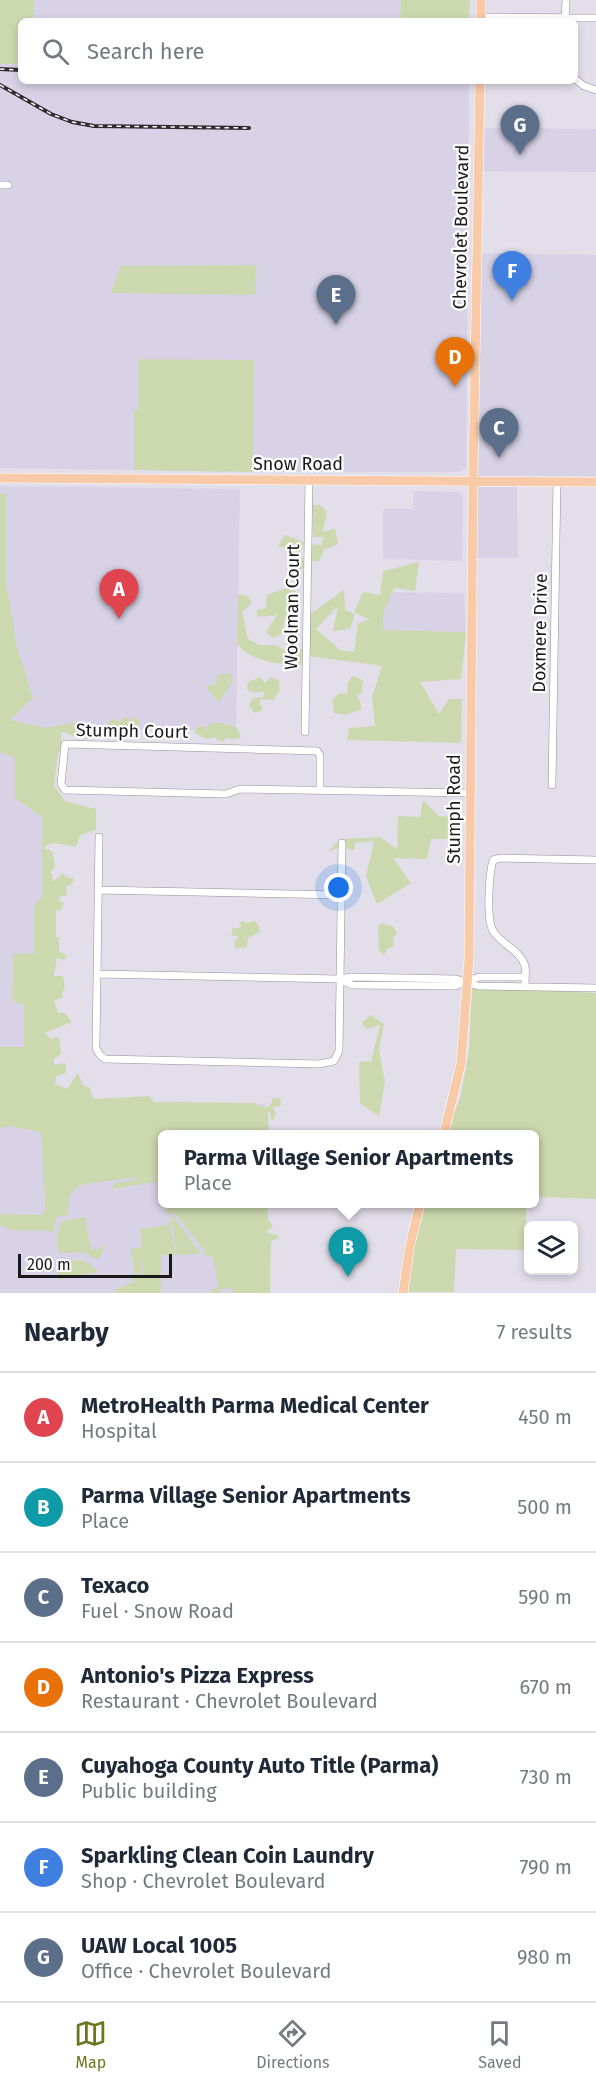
<!DOCTYPE html>
<html lang="en">
<head>
<meta charset="utf-8">
<style>
  :root { --surface:#fff; --page:#f6f6f7; --text:#1f2937; --muted:#747a83; --line:#e0e1e3; --accent:#6c751f }
  body { margin:0; font-family:"Fira Sans",sans-serif; background:var(--page); color:var(--text) }
  .controls { position:absolute; right:18px; bottom:18px; display:grid; overflow:hidden; border-radius:9px; box-shadow:0 3px 9px #0003 }
  .controls button { width:54px; height:54px; display:grid; place-items:center; padding:0; border:0; border-bottom:2px solid var(--line); background:var(--surface); color:var(--text); font:30px sans-serif }
  .scale { position:absolute; left:18px; bottom:15px; width:154px; box-sizing:border-box; padding-left:6px; border:3px solid #19181c; border-top:0; font-size:16px; line-height:21px; white-space:nowrap; color:#19181c; -webkit-text-stroke:4px #fff; paint-order:stroke }
  .you { position:absolute; left:339px; top:888px; width:21px; height:21px; margin:-15px; border:4px solid #fff; border-radius:50%; background:#1a73e8; box-shadow:0 0 0 9px #1a73e833 }
  .badge { display:grid; place-items:center; width:39px; height:39px; border-radius:50%; background:var(--accent); color:#fff; font-size:20px; font-weight:700 }
  .pin { position:absolute; translate:-50% -50px; filter:drop-shadow(0 2px 3px #0008) }
  .pin::after { content:''; position:absolute; top:32px; width:21px; height:18px; background:inherit; clip-path:polygon(0 0,100% 0,50% 100%) }
  .popup { position:absolute; left:158px; top:1130px; width:381px; height:78px; box-sizing:border-box; display:grid; place-content:center; border-radius:9px; background:var(--surface); filter:drop-shadow(0 2px 4px #0005); font-size:20px; white-space:nowrap; color:var(--muted) }
  .popup b { font-size:22px; color:var(--text) }
  .popup::after { content:''; position:absolute; left:50%; top:100%; margin-left:-12px; border:12px solid transparent; border-top-color:var(--surface) }
  .list { margin:0; padding:0; list-style:none }
  h2 { display:flex; justify-content:space-between; align-items:center; height:78px; margin:0; padding:0 24px; font-size:26px }
  h2 small { font-size:20px; font-weight:400; color:var(--muted) }
  .list li { display:grid; grid-template-columns:39px 1fr auto; gap:18px; align-items:center; box-sizing:border-box; height:90px; padding:0 24px; border-top:2px solid var(--line) }
  .list b { display:block; font-size:22px; white-space:nowrap }
  .list p { margin:0; font-size:20px; white-space:nowrap; color:var(--muted) }
  .list em { font-size:20px; font-style:normal; color:var(--muted) }
  .icon { flex:none; width:33px; height:33px; fill:none; stroke:currentColor; stroke-width:2; stroke-linecap:round; stroke-linejoin:round }
  .map { position:relative; flex:none; width:596px; height:1293px; overflow:hidden }
  .search { position:absolute; background:var(--surface); box-shadow:0 3px 9px #0003; left:18px; right:18px; top:18px; height:66px; display:flex; align-items:center; gap:15px; box-sizing:border-box; padding:0 21px; border-radius:9px; color:var(--muted); font-size:22px }
  .sheet { height:708px; background:var(--surface) }
  nav { display:flex; justify-content:space-around; align-items:center; box-sizing:border-box; height:84px; border-top:2px solid var(--line); background:var(--surface); font-size:16px; color:var(--muted) }
  nav a { display:grid; justify-items:center; gap:3px }
  nav .on { color:var(--accent) }
  .map>svg:first-child { display:block }
  .built { fill:#d7d2e6; fill-rule:evenodd }
  .green { fill:#ccd9af }
  .lines { fill:none; stroke-linecap:round; stroke-linejoin:round }
  .minor-casing { stroke:#928f9b; stroke-width:8 }
  .major-casing { stroke:#fff; stroke-width:10 }
  .minor { stroke:#fff; stroke-width:7 }
  .major { stroke:#f8caa7; stroke-width:9 }
  .rail-casing { stroke:#2d2c31; stroke-width:4 }
  .rail { stroke:#fff; stroke-width:1.5; stroke-dasharray:4.5; stroke-linecap:butt }
  .labels { text-anchor:middle; dominant-baseline:central; stroke-width:4.5; stroke-linejoin:round; paint-order:stroke }
  .street-label { font-size:18px; fill:#19181c; stroke:#fff }
</style>
</head>
<body>
<div class="map">
<svg width="596" height="1293" viewBox="0 0 596 1293">
  <rect width="100%" height="100%" fill="#e2dfeb"/>
  <path class="built" d="M34 0H401L400 21H33Z
    M0 64H21V81H469L466 468 460 472H253L0 468ZM120 266 255 265 256 266 112 293Z
    M485 128 596 129V172L483 171Z
    M481 253 596 255V476L475 477Z
    M475 485H517L518 558H476Z
    M0 486 240 489 236 731 0 728Z
    M414 491 458 492 463 495 462 561 383 559V509H413Z
    M383 592 464 593 466 632 383 631Z
    M0 752 15 758V798L42 817V898L34 906V954H13L24 1005V1047H0Z
    M52 1100 265 1104V1134H162V1204H264L263 1293H0V1110Z"/>
  <path class="green" d="M0 0H34L33 21H21V64H0Z
    M401 0H470L469 21H400Z
    M256 265 255 295 111 293 120 266Z
    M138 359 254 360 253 472 134 470V410L138 409Z
    M0 493H6V581L17 647 33 698 10 720 46 728 71 723 93 728 98 725 102 730 108 731V724L112 718 121 722 125 716 130 721 134 717 140 721 138 728 113 737 109 733H103C89 744 78 738 64 732L60 734 63 746 58 753 54 786 65 801 96 809V830L80 835 76 847 54 843 45 846V850L49 849 53 853 55 868 50 872 53 876 52 882 63 873 66 877 74 879 72 884 66 887 67 896H60L59 901 64 903 60 911 56 910V937H59V951L67 956 64 960 57 958 54 976H63L65 989 61 993 63 995 62 998 54 1000 58 1013H65L72 1022 45 1033 51 1039 59 1037 61 1054 54 1059V1065L66 1063V1073L56 1076 55 1084 67 1089 78 1073 83 1085 90 1088 93 1099 150 1096 154 1102 252 1103 262 1107 270 1106 273 1098H280L281 1106 273 1107 276 1113 274 1120 271 1119 270 1112H268L269 1134H162V1175L140 1179 162 1176V1187L161 1181 113 1189V1184L134 1180 137 1177 85 1184 76 1188 70 1195 68 1215 56 1217 53 1232C36 1227 14 1235 0 1225V1214L41 1215 45 1210V1203L41 1132 9 1126 0 1128V1047H24V1005L12 1001 13 954H34V906L42 897V817L15 798V758L0 752Z
    M313 505H320L327 511 323 532 335 528 338 544 324 550 319 561H311L312 544 321 545 324 537H313Z
    M285 535 306 543 299 553 306 563 297 574 290 569 295 550 278 546Z
    M419 562 415 591 394 588 383 613V630L466 632 461 679 420 682 439 714 449 699H462L461 743 347 740 349 728 375 726 372 697 382 666 308 656 310 614 344 590 345 610 355 614 350 629 333 631 338 606 316 629 340 650 354 652 358 623 370 620 354 612 363 592 380 595 383 571Z
    M289 587 300 594 301 604C287 607 284 622 282 634L273 638 266 632 277 615 257 617V610L266 608 267 595Z
    M238 594 248 596 252 603 242 612 248 639 259 645H277L291 655 297 650 286 644 290 635 305 654 301 665C278 664 254 663 237 644Z
    M231 673 232 683 219 702 205 687 215 684 218 675Z
    M353 676 363 680 362 693 357 696 361 704V710L344 715 334 713 332 700 339 693 347 694 348 682Z
    M260 677 265 683 271 677 279 680 280 690 274 700 261 699 260 705 263 706 261 711 254 713 249 705 253 698 263 697 264 691 256 693 247 690 248 682Z
    M211 723H224L237 728 241 737 236 739 226 738 224 741 217 740 216 737 206 739 195 733 197 726H204L205 731Z
    M423 800 439 816 459 817V839H431L427 859 393 858 411 883 377 904 366 876 374 841 355 843 354 850 343 847 328 851 340 839 380 837 397 849 398 816 420 817Z
    M243 921 246 923 255 921 260 927 259 932 248 938 247 947 235 949V942L239 936H231L233 928H240L241 925 239 922Z
    M381 923C390 926 393 923 397 934L393 937 394 946 387 949 384 955 379 951 378 926Z
    M472 989H524L596 993V1199L534 1197V1134H447L461 1095 469 1051Z
    M371 1015 384 1024 379 1050 385 1082 379 1116 360 1103 359 1062 371 1061 380 1025 366 1029 362 1022Z
    M165 1204H167L169 1213V1204H267L268 1220 273 1226 271 1229 268 1228V1233L277 1235 279 1238 271 1241 270 1293H232L233 1288 220 1289V1293H211V1290L218 1288 213 1256 205 1257 204 1250 175 1213 167 1215Z
    M426 1204H526V1250L456 1249 454 1292H406L414 1244Z
    M85 1217 91 1250 100 1249V1245L102 1244 103 1250 100 1258 97 1259 83 1252 59 1253C56 1243 56 1229 63 1221Z
    M171 1217H174L201 1254 177 1255Z
    M170 1221 171 1229 160 1237 171 1230 176 1255H161V1293H115L116 1290C136 1278 144 1288 144 1257L139 1280 126 1283 133 1281V1277L135 1276 131 1249 142 1247 140 1229 168 1225V1222Z
    M80 1260 89 1263 98 1272 82 1275H63V1280L58 1279V1266L61 1262Z"/>
  <g class="lines">
    <g class="minor-casing">
      <path id="minor" d="M481 17 596 18
        M565 21 566 0
        M575 79 584 86 596 90
        M0 185H8
        M305 732 309 481
        M552 785 557 481
        M320 790V755L317 751 65 744 61 784 65 790 226 794 240 789 470 793
        M99 837 96 1048 100 1055 105 1059 319 1064 334 1061 339 1051 342 843
        M98 890 342 895
        M97 974 340 979 351 977 456 979 478 986 596 988
        M340 979 352 985 455 986 479 977H525
        M525 986C525 980 526 972 525 966 521 951 501 944 493 931 486 919 489 874 493 860L501 858 596 860"/>
    </g>
    <g class="major-casing">
      <path id="major" d="M481 21V0
        M0 478 596 482
        M444 1134 461 1063 469 959 473 481 480 81
        M403 1293 410 1245 420 1204"/>
    </g>
    <use href="#minor" class="minor"/>
    <use href="#major" class="major"/>
    <g class="rail-casing">
      <path id="rail" d="M0 69 21 70
        M0 85 51 114 72 122 94 126 249 128"/>
    </g>
    <use href="#rail" class="rail"/>
  </g>
  <g class="labels">
    <g class="street-label">
      <text transform="translate(461 227) rotate(-89)">Chevrolet Boulevard</text>
      <text x="298" y="464">Snow Road</text>
      <text transform="translate(292 607) rotate(-89)">Woolman Court</text>
      <text transform="translate(540 633) rotate(-89)">Doxmere Drive</text>
      <text transform="translate(132 731) rotate(1)">Stumph Court</text>
      <text transform="translate(454 809) rotate(-90)">Stumph Road</text>
    </g>
  </g>
</svg>
<div class="controls">
<button><svg class="icon" aria-label="layers" viewBox="0 0 24 24"><path d="M12 4l9 5-9 5-9-5zM3 14l9 5 9-5"/></svg></button>
</div>
<div class="scale">200 m</div>
<div class="you"></div>
<div class="pin badge" style="left:119px;top:619px;background:#e0444e">A</div>
<div class="pin badge" style="left:348px;top:1277px;background:#0f9aa8">B</div>
<div class="popup"><b>Parma Village Senior Apartments</b>Place</div>
<div class="pin badge" style="left:499px;top:458px;background:#5c6f8a">C</div>
<div class="pin badge" style="left:455px;top:387px;background:#e8710a">D</div>
<div class="pin badge" style="left:336px;top:325px;background:#5c6f8a">E</div>
<div class="pin badge" style="left:512px;top:301px;background:#3f7fe0">F</div>
<div class="pin badge" style="left:520px;top:155px;background:#5c6f8a">G</div>
<div class="search"><svg class="icon" aria-label="search" viewBox="0 0 24 24"><circle cx="10" cy="10" r="6"/><path d="M15 15l6 6"/></svg>Search here</div>
</div>
<section class="sheet">
<h2>Nearby<small>7 results</small></h2>
<ul class="list">
<li><span class="badge" style="background:#e0444e">A</span><div><b>MetroHealth Parma Medical Center</b><p>Hospital</p></div><em>450 m</em></li>
<li><span class="badge" style="background:#0f9aa8">B</span><div><b>Parma Village Senior Apartments</b><p>Place</p></div><em>500 m</em></li>
<li><span class="badge" style="background:#5c6f8a">C</span><div><b>Texaco</b><p>Fuel · Snow Road</p></div><em>590 m</em></li>
<li><span class="badge" style="background:#e8710a">D</span><div><b>Antonio's Pizza Express</b><p>Restaurant · Chevrolet Boulevard</p></div><em>670 m</em></li>
<li><span class="badge" style="background:#5c6f8a">E</span><div><b>Cuyahoga County Auto Title (Parma)</b><p>Public building</p></div><em>730 m</em></li>
<li><span class="badge" style="background:#3f7fe0">F</span><div><b>Sparkling Clean Coin Laundry</b><p>Shop · Chevrolet Boulevard</p></div><em>790 m</em></li>
<li><span class="badge" style="background:#5c6f8a">G</span><div><b>UAW Local 1005</b><p>Office · Chevrolet Boulevard</p></div><em>980 m</em></li>
</ul>
</section>
<nav>
<a class="on"><svg class="icon" aria-label="map" viewBox="0 0 24 24"><path d="M3 6l6-2 6 2 6-2v14l-6 2-6-2-6 2zM9 4v14M15 6v14"/></svg>Map</a>
<a><svg class="icon" aria-label="directions" viewBox="0 0 24 24"><path d="M12 3l9 9-9 9-9-9zM9 14v-3h6M13 9l2 2-2 2"/></svg>Directions</a>
<a><svg class="icon" aria-label="saved" viewBox="0 0 24 24"><path d="M7 4h10v16l-5-4-5 4z"/></svg>Saved</a>
</nav>
</body>
</html>
